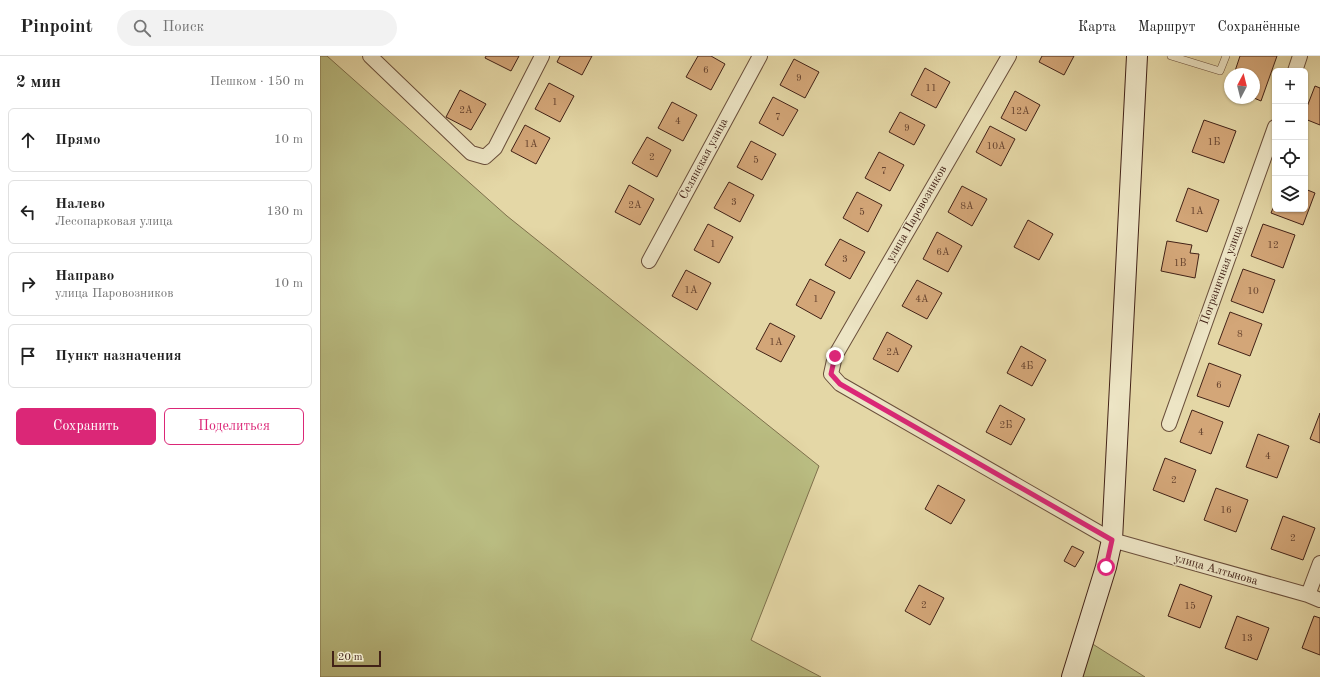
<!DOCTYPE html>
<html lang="ru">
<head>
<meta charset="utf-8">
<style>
  :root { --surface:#fff; --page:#f2f2f2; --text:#222; --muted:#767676; --line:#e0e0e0; --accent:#db2777 }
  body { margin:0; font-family:"Old Standard TT",serif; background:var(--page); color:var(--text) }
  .controls { position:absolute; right:12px; top:12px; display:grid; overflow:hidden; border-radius:6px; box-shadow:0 1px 3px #0004 }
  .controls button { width:36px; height:36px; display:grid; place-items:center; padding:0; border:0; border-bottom:1px solid var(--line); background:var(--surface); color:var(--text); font:20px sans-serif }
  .compass { position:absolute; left:904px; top:12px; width:36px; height:36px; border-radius:50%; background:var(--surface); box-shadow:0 1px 3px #0004; rotate:7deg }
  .scale { position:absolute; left:12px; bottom:10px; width:49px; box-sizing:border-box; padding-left:4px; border:2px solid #422217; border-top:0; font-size:11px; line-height:14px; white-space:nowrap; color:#422217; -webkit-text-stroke:3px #ede5c5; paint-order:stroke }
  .stop { position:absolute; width:12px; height:12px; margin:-9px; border:3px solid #db2777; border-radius:50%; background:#fff }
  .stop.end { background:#db2777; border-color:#fff; box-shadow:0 1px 4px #0008 }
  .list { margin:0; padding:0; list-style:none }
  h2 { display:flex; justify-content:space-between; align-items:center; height:52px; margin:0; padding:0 16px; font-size:17px }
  h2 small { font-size:13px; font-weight:400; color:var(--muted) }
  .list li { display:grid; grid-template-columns:26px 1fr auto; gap:12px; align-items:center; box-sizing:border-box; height:64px; margin:0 8px 8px; padding:0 8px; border:1px solid var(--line); border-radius:6px }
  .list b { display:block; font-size:15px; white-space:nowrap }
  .list p { margin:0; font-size:13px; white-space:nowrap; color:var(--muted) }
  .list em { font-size:13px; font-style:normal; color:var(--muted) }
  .actions { display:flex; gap:8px; padding:12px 16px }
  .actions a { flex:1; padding:9px 0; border:1px solid var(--accent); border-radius:6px; text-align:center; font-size:14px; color:var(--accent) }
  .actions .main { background:var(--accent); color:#fff }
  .icon { flex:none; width:22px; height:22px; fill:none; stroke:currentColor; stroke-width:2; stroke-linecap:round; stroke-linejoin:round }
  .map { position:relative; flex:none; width:1000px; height:621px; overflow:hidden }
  header { display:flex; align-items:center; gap:24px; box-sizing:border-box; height:56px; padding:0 20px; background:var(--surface); border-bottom:1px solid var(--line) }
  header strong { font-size:19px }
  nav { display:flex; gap:22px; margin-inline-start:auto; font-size:14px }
  .search { width:280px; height:36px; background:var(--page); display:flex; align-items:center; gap:10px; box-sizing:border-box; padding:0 14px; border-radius:22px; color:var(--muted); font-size:15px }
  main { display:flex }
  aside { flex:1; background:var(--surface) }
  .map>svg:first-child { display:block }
  .green { fill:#babd82; stroke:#7e704c }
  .building { fill:#d3a678; stroke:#422217 }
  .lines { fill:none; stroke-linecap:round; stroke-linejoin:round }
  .service-casing { stroke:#6a4f3b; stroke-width:8 }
  .minor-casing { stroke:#6a4f3b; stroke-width:16 }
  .secondary-casing { stroke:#422217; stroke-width:22 }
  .service { stroke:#ede5c5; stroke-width:7 }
  .minor { stroke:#ede5c5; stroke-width:14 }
  .secondary { stroke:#ede5c5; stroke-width:20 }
  .route { stroke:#db2777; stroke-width:5 }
  .labels { text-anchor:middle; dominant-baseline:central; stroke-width:3; stroke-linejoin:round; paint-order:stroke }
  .number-label { font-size:10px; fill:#66432f }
  .street-label { font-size:12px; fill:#422217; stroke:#ede5c5 }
</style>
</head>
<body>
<header>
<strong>Pinpoint</strong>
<div class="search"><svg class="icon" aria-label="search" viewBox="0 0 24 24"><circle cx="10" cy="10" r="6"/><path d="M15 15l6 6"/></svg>Поиск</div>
<nav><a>Карта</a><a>Маршрут</a><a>Сохранённые</a></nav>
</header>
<main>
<aside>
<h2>2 мин<small>Пешком · 150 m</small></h2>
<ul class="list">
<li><svg class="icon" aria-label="ahead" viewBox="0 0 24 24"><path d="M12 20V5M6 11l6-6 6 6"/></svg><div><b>Прямо</b></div><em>10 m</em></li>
<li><svg class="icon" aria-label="left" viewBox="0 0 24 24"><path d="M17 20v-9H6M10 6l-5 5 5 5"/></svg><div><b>Налево</b><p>Лесопарковая улица</p></div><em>130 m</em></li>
<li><svg class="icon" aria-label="right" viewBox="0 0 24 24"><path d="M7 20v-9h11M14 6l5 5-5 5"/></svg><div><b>Направо</b><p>улица Паровозников</p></div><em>10 m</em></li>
<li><svg class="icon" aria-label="arrive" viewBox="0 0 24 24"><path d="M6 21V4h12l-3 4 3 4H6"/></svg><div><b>Пункт назначения</b></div></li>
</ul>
<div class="actions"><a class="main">Сохранить</a><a>Поделиться</a></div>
</aside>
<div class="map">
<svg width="1000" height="621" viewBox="0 0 1000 621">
  <rect width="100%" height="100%" fill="#e4d7a6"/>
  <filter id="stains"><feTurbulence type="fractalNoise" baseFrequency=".005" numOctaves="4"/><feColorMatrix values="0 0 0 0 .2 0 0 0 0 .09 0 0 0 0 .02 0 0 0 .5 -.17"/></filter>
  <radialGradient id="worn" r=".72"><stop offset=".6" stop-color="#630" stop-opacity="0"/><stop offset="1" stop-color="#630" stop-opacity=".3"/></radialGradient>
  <path class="green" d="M0 0H7L187 160 499 410 431 584 501 621H0Z
    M771 587 825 621H761Z"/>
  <path class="building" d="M166 0H199L191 15 165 2Z
    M240 0H272L262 19 237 6Z
    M378 0H391L405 8 391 34 366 21Z
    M722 0H754L744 19 719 6Z
    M920 0H957L941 45 934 42V18H914Z
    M474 3 499 16 485 42 460 29Z
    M605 12 630 26 616 52 591 39Z
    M229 27 254 40 240 66 215 53Z
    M995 30 1000 32V69L985 63V56Z
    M140 34 166 48 151 74 126 61Z
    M695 35 720 49 706 75 681 62Z
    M453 41 478 54 463 80 439 67Z
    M352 46 377 59 363 85 338 72Z
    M580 56 605 69 594 89 569 76Z
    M884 64 916 75 904 107 872 96Z
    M205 69 230 82 216 108 191 95Z
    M670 70 695 83 681 110 656 96Z
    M327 81 351 94 337 121 312 107Z
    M431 85 456 98 442 124 417 111Z
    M559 96 584 109 570 135 545 122Z
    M409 126 434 139 420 166 394 152Z
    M309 129 334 143 320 169 295 156Z
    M642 130 667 143 652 170 628 156Z
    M868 132 899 144 887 176 856 165Z
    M985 133 995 137 983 169 951 157 955 147V153H985Z
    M537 136 562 149 548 176 523 162Z
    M708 164 733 178 719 204 694 191Z
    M388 168 413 181 399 207 374 194Z
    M943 168 975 179 963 212 931 200Z
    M617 176 642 190 628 216 603 203Z
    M520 183 545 196 530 223 505 209Z
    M847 185 872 189 870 197 879 198 875 222 841 215Z
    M923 213 955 224 943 257 911 245Z
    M366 214 391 227 377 254 352 240Z
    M490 223 515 236 501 263 476 249Z
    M597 224 622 237 607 263 582 250Z
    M910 256 942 268 930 300 898 288Z
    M450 267 475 280 461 306 436 293Z
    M567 276 592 290 578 316 553 303Z
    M701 290 726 304 712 330 687 317Z
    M889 307 921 319 909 351 877 340Z
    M680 349 705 363 691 389 666 376Z
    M872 354 903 366 891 398 860 386Z
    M1000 357V387L990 383Z
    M938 378 969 390 957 422 926 411Z
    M845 402 876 414 864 446 833 434Z
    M618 429 645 444 631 468 605 453Z
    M896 432 928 444 916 476 884 464Z
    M963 460 995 472 983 504 951 493Z
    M752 490 764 496 755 511 744 505Z
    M860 528 892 540 880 572 848 560Z
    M599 529 624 542 610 569 585 555Z
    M917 560 949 572 937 604 905 592Z
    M994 560 1000 562V599L982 592Z"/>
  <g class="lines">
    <g class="service-casing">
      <path id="service" d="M851 0 900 15 906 0"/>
    </g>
    <g class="minor-casing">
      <path id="minor" d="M50 0 151 97 165 101 175 92 222 0
        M689 0 515 300 511 318 520 328 792 484 988 539 1000 544
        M975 15 980 0
        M329 205 440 0
        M849 368 955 71
        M988 539 1000 507"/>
    </g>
    <g class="secondary-casing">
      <path id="secondary" d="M752 621 786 511 792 484 817 0"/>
    </g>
    <use href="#service" class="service"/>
    <use href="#minor" class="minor"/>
    <use href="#secondary" class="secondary"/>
  </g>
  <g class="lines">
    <path class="route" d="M515 300 511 318 520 328 792 484 786 511"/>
  </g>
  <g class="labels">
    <g class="number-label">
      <text x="386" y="14">6</text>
      <text x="479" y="22">9</text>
      <text x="611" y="32">11</text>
      <text x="235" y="46">1</text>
      <text x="146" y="54">2А</text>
      <text x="700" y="55">12А</text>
      <text x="458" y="61">7</text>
      <text x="358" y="65">4</text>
      <text x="587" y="72">9</text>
      <text x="894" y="86">1Б</text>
      <text x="211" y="88">1А</text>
      <text x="676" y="90">10А</text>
      <text x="332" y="101">2</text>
      <text x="436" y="104">5</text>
      <text x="564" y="115">7</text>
      <text x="414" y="146">3</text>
      <text x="315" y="149">2А</text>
      <text x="647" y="150">8А</text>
      <text x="877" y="155">1А</text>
      <text x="542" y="156">5</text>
      <text x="393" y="188">1</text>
      <text x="953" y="189">12</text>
      <text x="623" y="196">6А</text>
      <text x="525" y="203">3</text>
      <text x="860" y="207">1В</text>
      <text x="371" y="234">1А</text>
      <text x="933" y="235">10</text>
      <text x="496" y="243">1</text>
      <text x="602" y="243">4А</text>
      <text x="920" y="278">8</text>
      <text x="456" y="286">1А</text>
      <text x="573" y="296">2А</text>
      <text x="707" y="310">4Б</text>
      <text x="899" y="329">6</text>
      <text x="686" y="369">2Б</text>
      <text x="881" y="376">4</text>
      <text x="948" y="400">4</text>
      <text x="854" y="424">2</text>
      <text x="906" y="454">16</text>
      <text x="973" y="482">2</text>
      <text x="604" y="549">2</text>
      <text x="870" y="550">15</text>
      <text x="927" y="582">13</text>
    </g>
    <g class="street-label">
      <text transform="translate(384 103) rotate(-62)">Селянская улица</text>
      <text transform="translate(597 158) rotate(-60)">улица Паровозников</text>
      <text transform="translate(902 219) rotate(-70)">Пограничная улица</text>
      <text transform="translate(896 514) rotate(16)">улица Алтынова</text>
    </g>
  </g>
  <rect width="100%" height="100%" filter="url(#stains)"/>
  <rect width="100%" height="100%" fill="url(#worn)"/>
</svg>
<div class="controls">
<button>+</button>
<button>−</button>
<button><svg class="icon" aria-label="locate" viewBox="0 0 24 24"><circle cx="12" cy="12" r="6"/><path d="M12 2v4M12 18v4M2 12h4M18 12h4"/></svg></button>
<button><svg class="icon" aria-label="layers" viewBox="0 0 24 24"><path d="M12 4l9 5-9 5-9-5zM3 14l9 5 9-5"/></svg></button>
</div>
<svg class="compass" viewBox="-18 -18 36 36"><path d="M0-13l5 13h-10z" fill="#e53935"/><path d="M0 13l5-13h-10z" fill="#767676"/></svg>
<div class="scale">20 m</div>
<div class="stop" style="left:786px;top:511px"></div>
<div class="stop end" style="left:515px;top:300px"></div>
</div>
</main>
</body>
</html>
